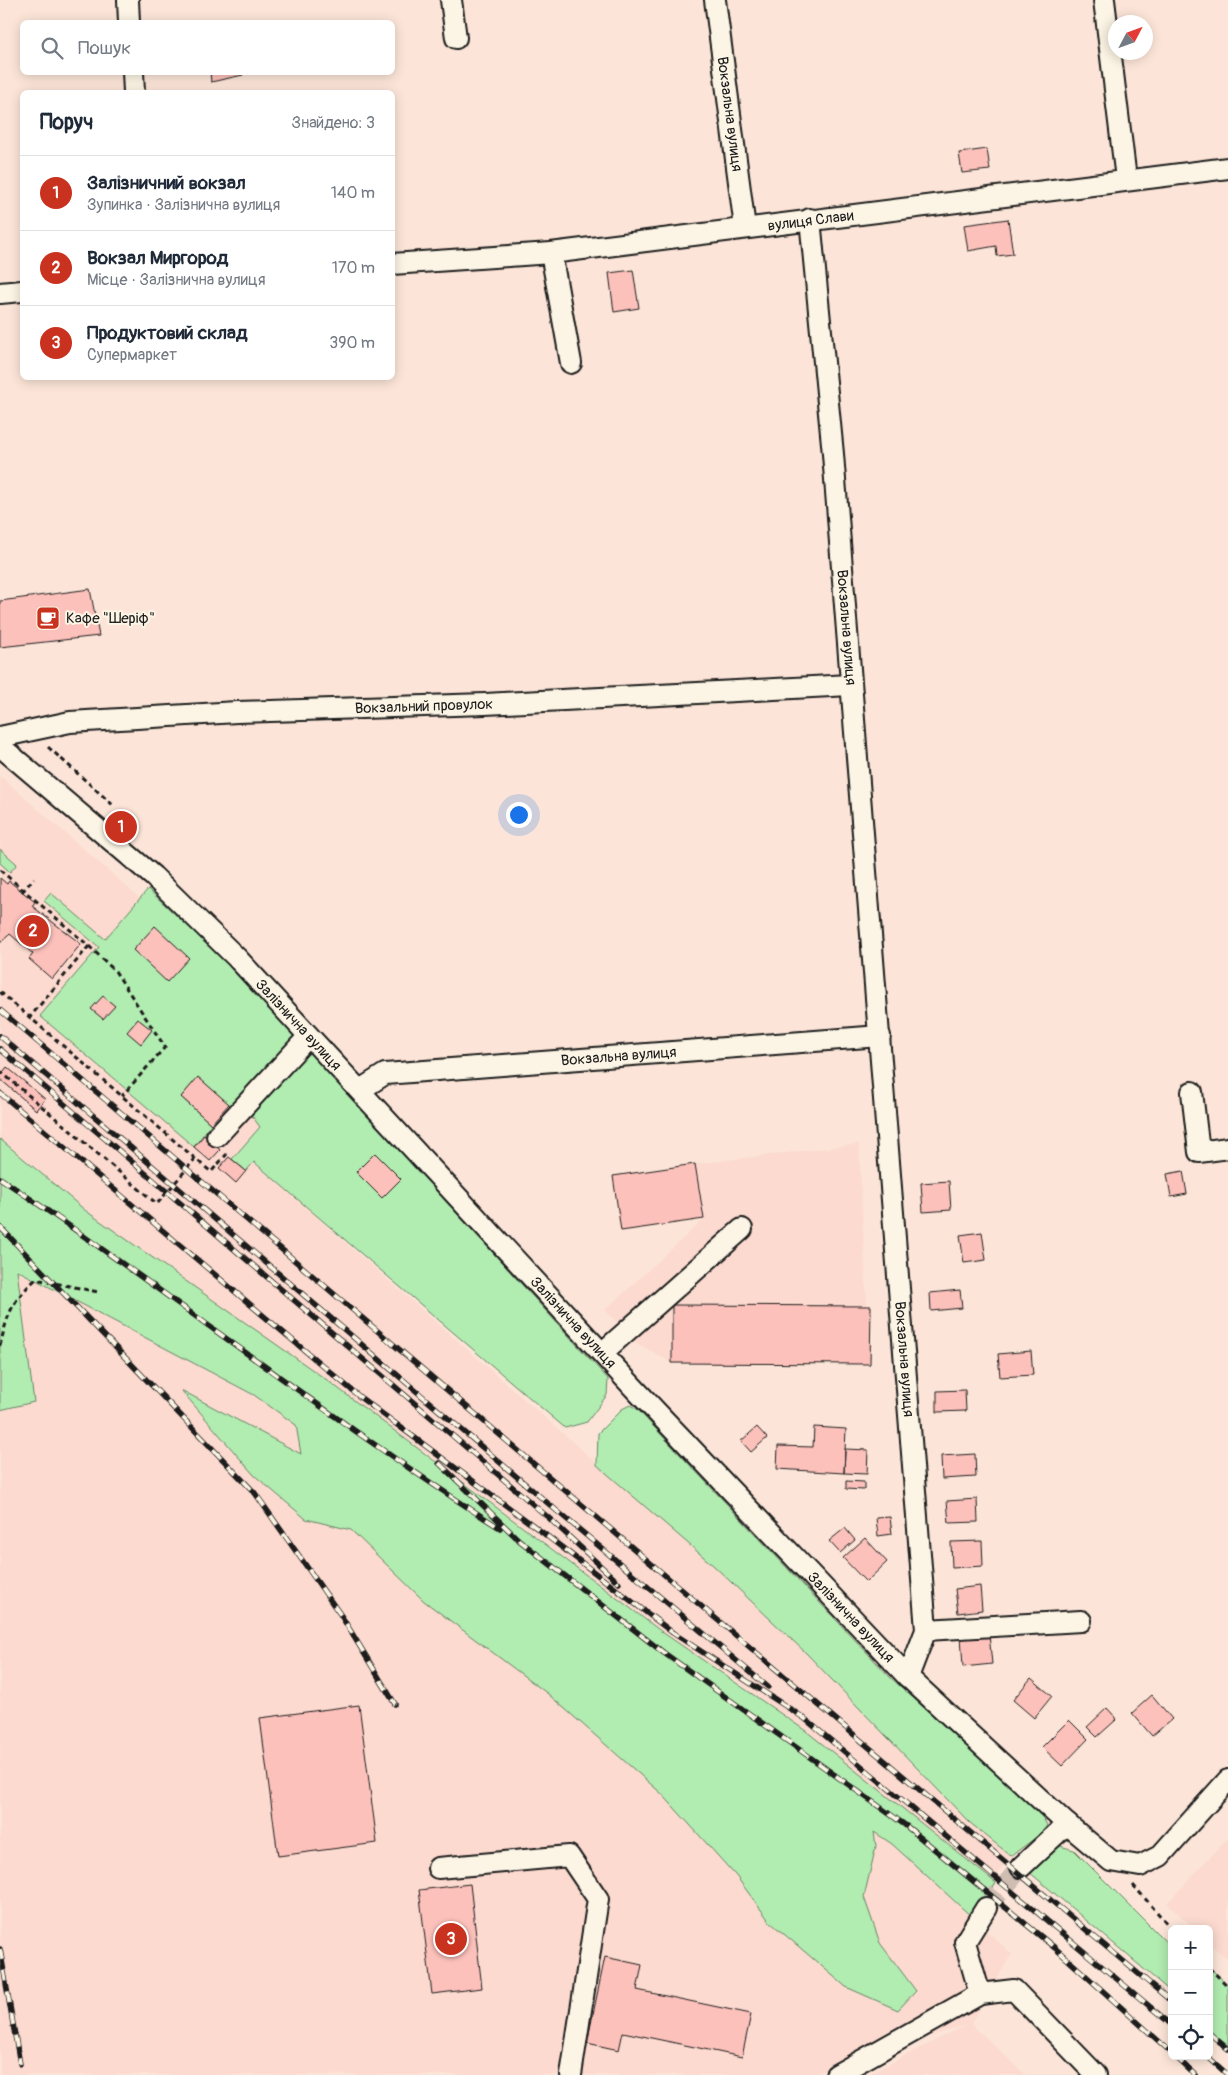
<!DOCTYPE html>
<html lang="uk">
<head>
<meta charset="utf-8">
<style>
  :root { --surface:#fff; --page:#f6f6f7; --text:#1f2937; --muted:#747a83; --line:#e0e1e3; --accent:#c8321e }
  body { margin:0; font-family:Pangolin,sans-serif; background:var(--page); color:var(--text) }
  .controls { position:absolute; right:15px; bottom:15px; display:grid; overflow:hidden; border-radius:8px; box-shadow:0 2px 12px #0003 }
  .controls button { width:45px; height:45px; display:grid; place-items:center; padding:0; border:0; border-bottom:1px solid var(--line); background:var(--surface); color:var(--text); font:25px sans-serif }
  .compass { position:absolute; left:1108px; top:15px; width:45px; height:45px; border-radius:50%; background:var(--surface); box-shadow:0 2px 12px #0003; rotate:49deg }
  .you { position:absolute; left:518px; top:814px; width:18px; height:18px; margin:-12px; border:4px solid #fff; border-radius:50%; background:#1a73e8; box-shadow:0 0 0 8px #1a73e833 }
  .badge { display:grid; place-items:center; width:32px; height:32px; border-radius:50%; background:var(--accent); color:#fff; font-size:16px; font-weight:700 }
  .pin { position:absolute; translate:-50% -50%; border:2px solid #fff; box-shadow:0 1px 5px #0006 }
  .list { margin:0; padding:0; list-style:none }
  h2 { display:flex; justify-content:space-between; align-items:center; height:65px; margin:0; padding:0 20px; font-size:21px }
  h2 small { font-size:16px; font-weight:400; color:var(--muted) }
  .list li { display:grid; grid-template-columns:32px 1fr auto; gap:15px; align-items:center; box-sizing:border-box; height:75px; padding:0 20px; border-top:1px solid var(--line) }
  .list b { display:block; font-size:19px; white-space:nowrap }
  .list p { margin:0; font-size:16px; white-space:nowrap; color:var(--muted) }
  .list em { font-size:16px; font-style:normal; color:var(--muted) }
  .icon { flex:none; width:28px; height:28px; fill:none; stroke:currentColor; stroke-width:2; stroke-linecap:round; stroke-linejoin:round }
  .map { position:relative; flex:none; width:1228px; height:2075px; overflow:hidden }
  .search { position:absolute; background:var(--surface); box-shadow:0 2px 12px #0003; left:20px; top:20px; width:375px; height:55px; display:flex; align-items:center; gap:12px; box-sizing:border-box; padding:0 18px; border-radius:8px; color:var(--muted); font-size:19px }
  .panel { position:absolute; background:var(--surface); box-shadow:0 2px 12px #0003; left:20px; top:90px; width:375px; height:290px; border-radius:8px }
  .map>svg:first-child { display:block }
  .built { fill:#fcdacf }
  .green { fill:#b1ecb0; stroke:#668466 }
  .building { fill:#fdc1bb; stroke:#1c1c1c }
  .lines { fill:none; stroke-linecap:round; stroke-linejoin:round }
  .minor-tunnel { stroke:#cfbdb2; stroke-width:20; stroke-dasharray:20 10; stroke-linecap:butt }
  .minor-casing { stroke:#1c1c1c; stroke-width:24 }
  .path { stroke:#1c1c1c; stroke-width:3; stroke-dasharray:5 4; stroke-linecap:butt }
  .minor { stroke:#fcf5e5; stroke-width:20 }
  .rail-casing { stroke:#1c1c1c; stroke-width:5.5 }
  .rail { stroke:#fcf5e5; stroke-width:4; stroke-dasharray:11; stroke-linecap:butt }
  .labels { text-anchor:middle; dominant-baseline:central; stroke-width:4; stroke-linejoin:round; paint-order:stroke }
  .street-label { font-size:15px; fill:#1c1c1c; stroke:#fcf5e5 }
  .poi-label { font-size:15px; fill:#1c1c1c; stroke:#fcf5e5; text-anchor:start }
</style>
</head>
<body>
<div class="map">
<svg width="1228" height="2075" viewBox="0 0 1228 2075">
  <rect width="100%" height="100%" fill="#fce5d8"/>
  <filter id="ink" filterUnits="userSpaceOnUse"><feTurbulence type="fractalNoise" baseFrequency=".02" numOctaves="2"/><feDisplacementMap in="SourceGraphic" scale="10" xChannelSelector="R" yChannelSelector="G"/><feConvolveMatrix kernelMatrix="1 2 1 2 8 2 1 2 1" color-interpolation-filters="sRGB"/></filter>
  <g filter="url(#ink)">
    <path class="built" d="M0 776 284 1024 327 1068 254 1162 714 1566 807 1654 969 1822 1011 1856 977 1900 740 1683 667 1635 414 1444 86 1211 0 1138Z
      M859 1144 870 1364 672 1363 636 1343 605 1310 704 1219 695 1164Z
      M0 1249 16 1269 254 1395 892 1844 1012 1954 971 2024 1026 2075H867L966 2025 811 2075H0Z
      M1228 1838V1960L1209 1943V1929H1195L1167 1903Z"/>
    <path class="green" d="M0 849 17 864 10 872 0 863Z
      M148 889 254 988 295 1034 291 1042 231 1106 198 1078 181 1097 211 1124 194 1147 40 1016 99 947 44 901 51 893 105 939Z
      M307 1049 608 1379 607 1395 587 1422 565 1428 254 1162 246 1171 232 1159 260 1127 250 1113Z
      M0 1139 86 1211 327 1380 662 1632 806 1731 996 1883 973 1918 892 1844 874 1832 876 1846 864 1897 880 1943 916 1991 898 2010 846 1987 770 1922 736 1876 662 1794 548 1694 424 1601 351 1530 306 1519 254 1475 181 1390 301 1454 296 1425 254 1395 17 1270 34 1402 0 1410Z
      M630 1405 637 1409 890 1677 1040 1813 1047 1825 1043 1832 1011 1856 969 1822 807 1654 714 1566 597 1465 598 1433 622 1409Z
      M1060 1846 1074 1850 1172 1948V1993L1028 1871Z
      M1209 1967 1228 1985V2050L1209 2031Z"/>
    <path class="building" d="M210 72H242L243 75 211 82Z
      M987 149 990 170 962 173 959 153Z
      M1008 219 1013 254 997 256 996 246 968 251 964 225Z
      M633 270 639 308 614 312 609 273Z
      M90 589 99 636 0 647V601Z
      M0 878 7 884 9 881 35 902 32 906 81 944 52 979 29 959 33 954 10 934 0 943Z
      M155 926 189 958 167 982 133 950Z
      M103 996 115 1006 103 1019 91 1009Z
      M138 1019 152 1030 141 1044 127 1032Z
      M7 1067 45 1099 36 1110 0 1079V1076Z
      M198 1077 229 1104 211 1124 181 1097Z
      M204 1135 220 1150 210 1161 194 1147Z
      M375 1153 401 1179 382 1198 356 1172Z
      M229 1157 246 1171 236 1183 219 1168Z
      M695 1164 704 1219 621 1231 613 1176Z
      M1183 1171 1187 1194 1171 1197 1167 1174Z
      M949 1181 951 1210 923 1212 921 1183Z
      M982 1232 986 1260 964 1263 960 1235Z
      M960 1290 962 1308 931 1311 930 1293Z
      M672 1305 871 1306 870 1364 672 1363Z
      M1031 1351 1033 1375 1000 1377 998 1354Z
      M965 1390 966 1411 937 1412V1391Z
      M757 1427 767 1438 751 1452 741 1441Z
      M814 1427 846 1429 844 1473 777 1469 778 1446 813 1447Z
      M845 1449 868 1450 867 1474 844 1473Z
      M975 1454 976 1477 942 1479 941 1456Z
      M846 1481 864 1482V1490L846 1489Z
      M977 1499 978 1522 949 1523 947 1501Z
      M890 1517 892 1534 878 1536 876 1518Z
      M845 1528 855 1540 840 1553 829 1541Z
      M865 1538 887 1562 866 1582 843 1558Z
      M982 1541 983 1566 952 1568 951 1542Z
      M980 1586 982 1610 958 1613 955 1589Z
      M989 1634 992 1664 963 1667 961 1636Z
      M1031 1678 1052 1696 1034 1718 1013 1700Z
      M1152 1695 1172 1719 1152 1736 1132 1713Z
      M359 1705 377 1843 278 1856 260 1718Z
      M1107 1708 1117 1719 1097 1737 1087 1727Z
      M1069 1720 1088 1739 1062 1766 1042 1747Z
      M470 1884 482 1988 432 1994 419 1890Z
      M605 1957 642 1965 637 1990 751 2014 742 2057 623 2032 619 2050 587 2043Z"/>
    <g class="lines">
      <path class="minor-tunnel" d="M986 1908 1021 1867"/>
      <g class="minor-casing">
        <g id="minor">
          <path d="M128 0 129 22"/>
          <path d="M451 0 456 38"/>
          <path id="s1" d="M715 0 745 228"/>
          <path d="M1104 0 1126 179"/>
          <path d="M133 72 134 92"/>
          <path id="s2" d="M810 219 833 454 926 1630 908 1677"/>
          <path d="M551 253 571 363"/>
          <path id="s3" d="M392 264 551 253 1228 168"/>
          <path d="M0 293 22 291"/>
          <path id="s4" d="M0 737 70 722 237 712 485 704 850 685"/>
          <path id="s5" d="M0 746 153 876 237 958 633 1387 908 1677 1067 1824 1111 1861 1140 1866 1160 1856 1228 1780"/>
          <path id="s6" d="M360 1090 385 1074 880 1036"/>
          <path d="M1192 1092 1199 1152 1228 1148"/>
          <path d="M217 1136 308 1037"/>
          <path d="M602 1353 742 1229"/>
          <path d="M926 1630 1081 1621"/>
          <path d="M1021 1867 1067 1824"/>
          <path d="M438 1868 569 1856 598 1899 571 2075"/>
          <path d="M980 1994 1014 1990 1096 2075"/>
          <path d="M836 2075 980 1994 965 1942 986 1908"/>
        </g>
      </g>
      <path class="path" d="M48 747 113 805
        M0 870 89 946 30 1017
        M22 892 34 878
        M89 946 115 971 165 1047 122 1096
        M0 992 211 1172 227 1154
        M0 1071 157 1204 195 1159
        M0 1346C8 1313 11 1302 36 1279L98 1292
        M1133 1885 1172 1929
        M1209 1968 1228 1986"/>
      <use href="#minor" class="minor"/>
      <g class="rail-casing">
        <path id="rail" d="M0 1010 714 1617 1172 2002
          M0 1036 557 1511 768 1687
          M0 1049 550 1519 619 1583
          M0 1093 361 1398 538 1529 673 1633 804 1718 1172 2025
          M0 1178C169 1292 328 1419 500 1528
          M0 1227 255 1493 342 1617 395 1704
          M439 1463 519 1540 664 1653 905 1825 1055 1948 1172 2053
          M0 1949 20 2064
          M1209 2033 1228 2049
          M1175 2056 1195 2075
          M1207 2056 1228 2075"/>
      </g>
      <use href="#rail" class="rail"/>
    </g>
  </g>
  <defs>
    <g id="cafe-square" transform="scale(1.25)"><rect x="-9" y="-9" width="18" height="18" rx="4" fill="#c8321e" stroke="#fcf5e5"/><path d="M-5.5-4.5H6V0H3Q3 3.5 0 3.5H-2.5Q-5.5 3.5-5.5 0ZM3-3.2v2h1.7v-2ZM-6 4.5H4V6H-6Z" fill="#fff"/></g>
  </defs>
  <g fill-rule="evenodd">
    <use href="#cafe-square" x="48" y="618"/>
  </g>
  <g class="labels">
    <g class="street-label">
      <text stroke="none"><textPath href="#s1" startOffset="115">Вокзальна вулиця</textPath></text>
      <text stroke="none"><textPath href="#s3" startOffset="421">вулиця Слави</textPath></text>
      <text stroke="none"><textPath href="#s2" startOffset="410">Вокзальна вулиця</textPath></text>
      <text stroke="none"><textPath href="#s4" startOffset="426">Вокзальний провулок</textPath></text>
      <text stroke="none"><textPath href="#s5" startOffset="409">Залізнична вулиця</textPath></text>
      <text stroke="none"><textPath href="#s6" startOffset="264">Вокзальна вулиця</textPath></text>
      <text stroke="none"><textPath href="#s5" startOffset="814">Залізнична вулиця</textPath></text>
      <text stroke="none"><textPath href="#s2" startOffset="1144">Вокзальна вулиця</textPath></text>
      <text stroke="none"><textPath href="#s5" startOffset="1219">Залізнична вулиця</textPath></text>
    </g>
    <g class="poi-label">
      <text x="66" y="618">Кафе "Шеріф"</text>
    </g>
  </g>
</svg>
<div class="controls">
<button>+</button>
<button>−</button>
<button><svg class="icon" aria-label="locate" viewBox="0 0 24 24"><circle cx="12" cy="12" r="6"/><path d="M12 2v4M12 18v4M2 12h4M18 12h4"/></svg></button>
</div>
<svg class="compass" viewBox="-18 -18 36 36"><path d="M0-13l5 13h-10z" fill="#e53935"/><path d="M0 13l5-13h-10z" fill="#747a83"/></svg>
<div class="you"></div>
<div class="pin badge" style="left:121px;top:827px">1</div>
<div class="pin badge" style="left:33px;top:931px">2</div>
<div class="pin badge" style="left:451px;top:1939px">3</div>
<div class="search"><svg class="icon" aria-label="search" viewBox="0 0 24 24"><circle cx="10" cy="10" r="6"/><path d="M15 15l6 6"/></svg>Пошук</div>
<section class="panel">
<h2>Поруч<small>Знайдено: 3</small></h2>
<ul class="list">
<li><span class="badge">1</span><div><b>Залізничний вокзал</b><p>Зупинка · Залізнична вулиця</p></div><em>140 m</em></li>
<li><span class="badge">2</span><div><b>Вокзал Миргород</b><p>Місце · Залізнична вулиця</p></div><em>170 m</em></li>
<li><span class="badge">3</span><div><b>Продуктовий склад</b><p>Супермаркет</p></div><em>390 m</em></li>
</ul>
</section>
</div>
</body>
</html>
